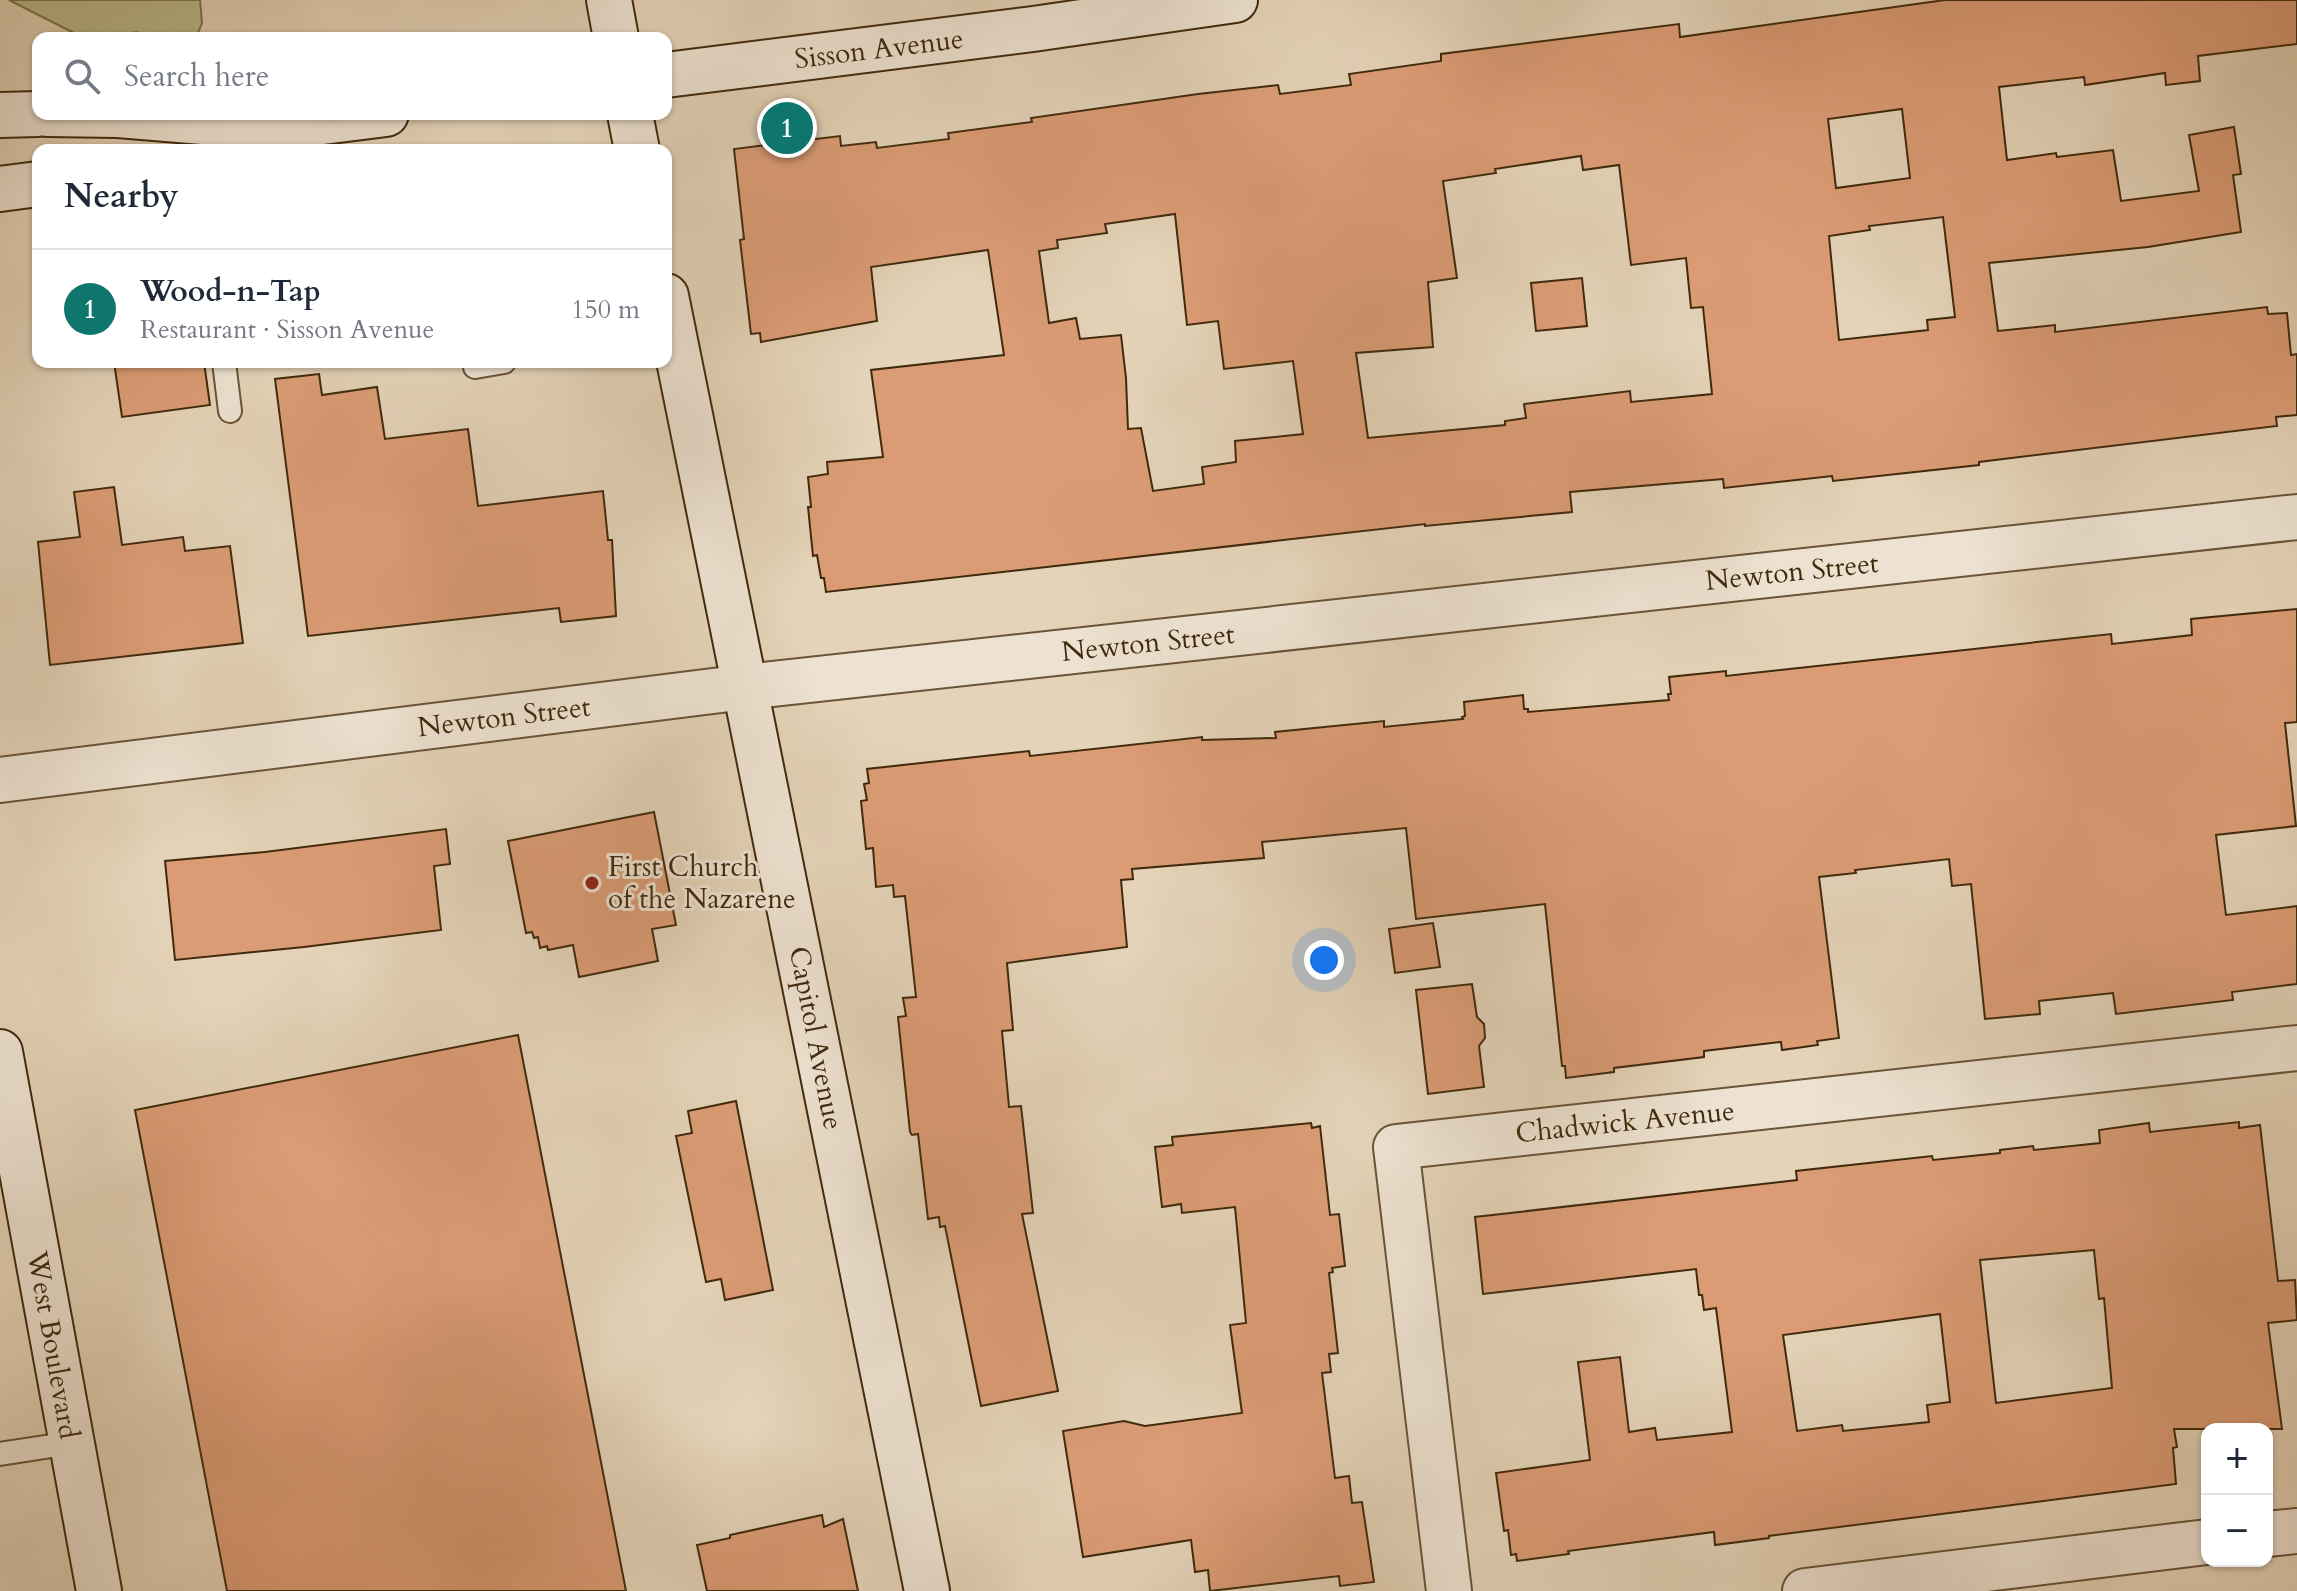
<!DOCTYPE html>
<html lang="en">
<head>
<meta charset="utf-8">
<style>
  :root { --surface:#fff; --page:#f6f6f7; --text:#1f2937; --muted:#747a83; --line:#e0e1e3; --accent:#0f766e }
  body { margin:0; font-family:Cardo,serif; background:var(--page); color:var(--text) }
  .controls { position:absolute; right:24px; bottom:24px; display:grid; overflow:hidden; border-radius:16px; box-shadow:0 2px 6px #0004 }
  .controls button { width:72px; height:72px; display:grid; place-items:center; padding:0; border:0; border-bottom:2px solid var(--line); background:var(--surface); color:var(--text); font:40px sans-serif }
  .you { position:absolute; left:1324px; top:960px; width:28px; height:28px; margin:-20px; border:6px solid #fff; border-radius:50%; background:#1a73e8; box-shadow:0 0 0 12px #1a73e833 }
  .badge { display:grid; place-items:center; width:52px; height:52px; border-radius:50%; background:var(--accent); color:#fff; font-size:26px; font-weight:700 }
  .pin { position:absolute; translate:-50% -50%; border:4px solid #fff; box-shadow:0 2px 8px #0006 }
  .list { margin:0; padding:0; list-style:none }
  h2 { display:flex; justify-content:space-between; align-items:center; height:104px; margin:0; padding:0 32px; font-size:34px }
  h2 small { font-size:26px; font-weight:400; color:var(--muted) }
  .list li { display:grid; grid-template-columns:52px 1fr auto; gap:24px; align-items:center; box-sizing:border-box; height:120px; padding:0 32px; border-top:2px solid var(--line) }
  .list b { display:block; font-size:30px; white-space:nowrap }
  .list p { margin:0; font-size:26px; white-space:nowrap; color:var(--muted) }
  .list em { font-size:26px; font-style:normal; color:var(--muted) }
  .icon { flex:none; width:44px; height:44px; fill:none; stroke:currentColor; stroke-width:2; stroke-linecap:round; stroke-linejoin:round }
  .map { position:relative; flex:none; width:2297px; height:1591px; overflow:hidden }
  .search { position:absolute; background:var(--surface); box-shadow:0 2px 6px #0004; left:32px; top:32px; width:640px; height:88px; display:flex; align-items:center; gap:20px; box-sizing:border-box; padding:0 28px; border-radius:16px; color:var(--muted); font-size:30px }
  .panel { position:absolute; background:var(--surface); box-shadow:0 2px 6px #0004; left:32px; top:144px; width:640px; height:224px; border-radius:16px }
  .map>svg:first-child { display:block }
  .green { fill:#bbba8a; stroke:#7e724b; stroke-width:2 }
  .building { fill:#db9c75; stroke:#402a0c; stroke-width:2; fill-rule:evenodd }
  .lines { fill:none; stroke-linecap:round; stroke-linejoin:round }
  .service-casing { stroke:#695437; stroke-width:26 }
  .minor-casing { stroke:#695437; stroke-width:48 }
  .secondary-casing { stroke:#402a0c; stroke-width:48 }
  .service { stroke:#ede2d1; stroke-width:22 }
  .minor { stroke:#ede2d1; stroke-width:44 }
  .secondary { stroke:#ede2d1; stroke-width:44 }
  .poi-dot { fill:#8f2418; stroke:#ede2d1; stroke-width:3 }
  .labels { text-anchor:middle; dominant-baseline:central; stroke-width:6; stroke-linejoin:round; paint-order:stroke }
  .street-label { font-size:28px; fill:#402a0c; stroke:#ede2d1 }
  .poi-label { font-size:28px; fill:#402a0c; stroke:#ede2d1; text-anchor:start }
</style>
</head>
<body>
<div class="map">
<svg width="2297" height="1591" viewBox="0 0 2297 1591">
  <rect width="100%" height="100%" fill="#e4d3b8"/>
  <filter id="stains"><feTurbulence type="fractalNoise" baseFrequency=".0025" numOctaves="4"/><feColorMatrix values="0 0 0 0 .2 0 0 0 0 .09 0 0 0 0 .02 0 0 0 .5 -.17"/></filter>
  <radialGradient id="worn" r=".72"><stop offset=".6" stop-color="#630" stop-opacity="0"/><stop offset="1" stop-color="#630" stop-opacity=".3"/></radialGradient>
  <path class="green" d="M9 0H200L202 23 196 38H156L136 32 111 38 76 34Z"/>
  <path class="building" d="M1945 0H2297V44L2198 56 2200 81 2166 85 2165 73 2085 85 2084 77 1999 87 2007 160 2056 153 2057 157 2113 150 2121 201 2199 191 2189 135 2234 127 2241 174 2233 175 2241 232 2148 247 1989 263 1998 331 2055 325V332L2267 307 2268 314 2287 313 2291 355 2297 354V415L2276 417 2277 426 1979 462V465L1833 481 1832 476 1724 488 1723 479 1570 492 1572 512 1425 526V524L826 592 824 578H821L817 555 813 556 808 507H811L808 477 828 474 827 462 883 457 871 370 1004 355 988 250 871 267 877 321 761 342 760 333 751 334 740 240 744 239 734 149 840 136 841 146 876 142 877 148 949 139 948 133 1032 122 1031 118 1198 94 1278 85 1280 94 1351 85 1349 74 1441 61V54L1679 24 1680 37ZM1902 109 1910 178 1836 188 1828 119ZM1581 156 1583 170 1619 165 1631 265 1686 258 1691 308 1703 307 1712 394 1631 402 1630 391 1524 404 1526 418 1505 421V425L1368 438 1356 353 1433 347 1428 282 1457 278 1443 181 1496 173 1495 169ZM1175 214 1187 325 1218 321 1224 369 1293 361 1303 434 1235 441 1236 462 1202 467 1204 484 1153 491 1141 428 1128 429 1126 378 1121 335 1080 339 1076 318 1049 323 1039 251 1058 248 1057 240 1107 233 1105 224ZM1943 217 1955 317 1927 320 1928 330 1839 340 1829 236 1870 230 1869 226Z
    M1582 278 1587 326 1536 331 1531 283Z
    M114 362H204L210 405 122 417Z
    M319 374 322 395 377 387 385 439 468 429 478 506 603 491 608 540H612L616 616 561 622 559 608 308 636 275 379Z
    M114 487 122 545 183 537 185 551 230 546 243 643 50 665 38 542 80 537 74 492Z
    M2297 609V722L2285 723 2296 826 2216 835 2226 915 2297 906V984L2232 992 2233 1000 2116 1014 2113 993 2039 1001 2040 1014 1985 1019 1971 884 1952 886 1949 859 1855 870 1856 873 1819 877 1839 1038 1817 1041 1818 1045 1782 1050 1781 1042 1704 1051V1057L1614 1068V1072L1566 1078 1565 1066H1562L1545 904 1416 919 1406 828 1262 842 1264 858 1132 869 1133 879 1121 880 1127 947 1007 963 1013 1030 1002 1031 1009 1107 1021 1106 1033 1213 1022 1214 1058 1391 981 1406 945 1226 940 1227 939 1217 928 1219 918 1134 912 1135 910 1132 898 1017 906 1016 903 998 916 997 905 896 894 897 893 885 876 887 873 848 866 849 861 801 867 800 864 784 869 783 867 769 1029 751 1030 756 1202 737V740L1276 738 1275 732 1384 721V727L1463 719 1462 717 1465 716 1464 702 1523 695 1524 709H1528V712L1669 700 1668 694H1671L1669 677 1726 671V676L2111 634 2112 644 2192 635 2191 619Z
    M654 812 676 925 652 929 658 961 579 977 573 945 548 950 547 946 540 948 538 937 534 938 532 932 526 933 508 841Z
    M446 829 450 864 434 866 441 930 304 947 175 960 165 861 265 852Z
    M1433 923 1440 967 1395 973 1389 929Z
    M1472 984 1477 1017 1484 1024 1485 1038 1479 1046 1484 1087 1428 1094 1416 990Z
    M518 1035 626 1591H227L135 1110Z
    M736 1101 773 1290 725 1300 721 1279 706 1282 676 1136 692 1133 688 1111Z
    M2239 1122V1128L2260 1125 2278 1281 2295 1280 2297 1320 2268 1323 2282 1429H2174L2177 1447 2173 1448 2176 1484 1769 1536V1538L1715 1545 1714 1532 1568 1551 1569 1554 1517 1561 1516 1554 1511 1555 1508 1530 1504 1531 1496 1473 1590 1460 1578 1362 1620 1357 1629 1432 1655 1428 1657 1440 1732 1432 1716 1308 1704 1310 1702 1295H1699L1696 1269 1483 1294 1475 1217 1797 1180 1796 1171 1932 1156 1933 1160 2000 1153V1150L2033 1146 2034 1150 2100 1143 2099 1130 2149 1123 2150 1132ZM2094 1250 2099 1299 2104 1298 2112 1388 1996 1403 1980 1260ZM1940 1314 1950 1402 1927 1405 1929 1422 1843 1431 1842 1425 1797 1431 1783 1335Z
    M1311 1123 1312 1128 1320 1126 1330 1215 1339 1214 1345 1266 1332 1268 1333 1272 1329 1273 1338 1353 1329 1354 1331 1372 1322 1373 1335 1478 1349 1476 1352 1503 1362 1502 1374 1582 1340 1586 1339 1576 1210 1591 1208 1570 1195 1572 1191 1540 1083 1557 1063 1431 1124 1421 1145 1426 1242 1413 1230 1325 1246 1323 1235 1207 1182 1213 1181 1204 1162 1207 1155 1147 1173 1145 1172 1137Z
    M822 1515 824 1527 843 1519 858 1591H707L697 1545 730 1538V1535Z"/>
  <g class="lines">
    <g class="service-casing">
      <path id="service" d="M224 362 230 411
        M475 367 504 362
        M0 1454 71 1443"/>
    </g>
    <g class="minor-casing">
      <path id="minor" d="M0 780 745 687 2297 517
        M2267 1534 2297 1531
        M1449 1591 1396 1147 2297 1048
        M1805 1591 2207 1542"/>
    </g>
    <g class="secondary-casing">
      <path id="secondary" d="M609 0 616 38
        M666 75 1033 29 1235 0
        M47 114 118 115 275 128 386 114
        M630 114 637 150
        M0 115 38 114
        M0 189 38 184
        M666 296 927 1591
        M0 1052 99 1591"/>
    </g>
    <use href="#service" class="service"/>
    <use href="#minor" class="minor"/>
    <use href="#secondary" class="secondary"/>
  </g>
  <circle class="poi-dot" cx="592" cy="883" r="8"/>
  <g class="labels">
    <g class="street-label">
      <text transform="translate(879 49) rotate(-7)">Sisson Avenue</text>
      <text transform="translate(1792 572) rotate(-6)">Newton Street</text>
      <text transform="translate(1148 643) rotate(-6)">Newton Street</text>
      <text transform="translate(504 717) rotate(-7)">Newton Street</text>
      <text transform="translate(816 1038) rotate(79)">Capitol Avenue</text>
      <text transform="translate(1625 1122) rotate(-6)">Chadwick Avenue</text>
      <text transform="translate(53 1345) rotate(80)">West Boulevard</text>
    </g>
    <g class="poi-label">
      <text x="608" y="867">First Church<tspan x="608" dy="32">of the Nazarene</tspan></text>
    </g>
  </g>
  <rect width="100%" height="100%" filter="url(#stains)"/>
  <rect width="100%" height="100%" fill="url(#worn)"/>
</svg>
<div class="controls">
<button>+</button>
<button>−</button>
</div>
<div class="you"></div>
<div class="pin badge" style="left:787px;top:128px">1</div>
<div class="search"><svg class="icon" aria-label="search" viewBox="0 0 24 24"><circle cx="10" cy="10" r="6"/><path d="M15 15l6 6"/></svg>Search here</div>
<section class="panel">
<h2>Nearby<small></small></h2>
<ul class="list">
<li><span class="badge">1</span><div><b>Wood-n-Tap</b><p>Restaurant · Sisson Avenue</p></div><em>150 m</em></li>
</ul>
</section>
</div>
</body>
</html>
